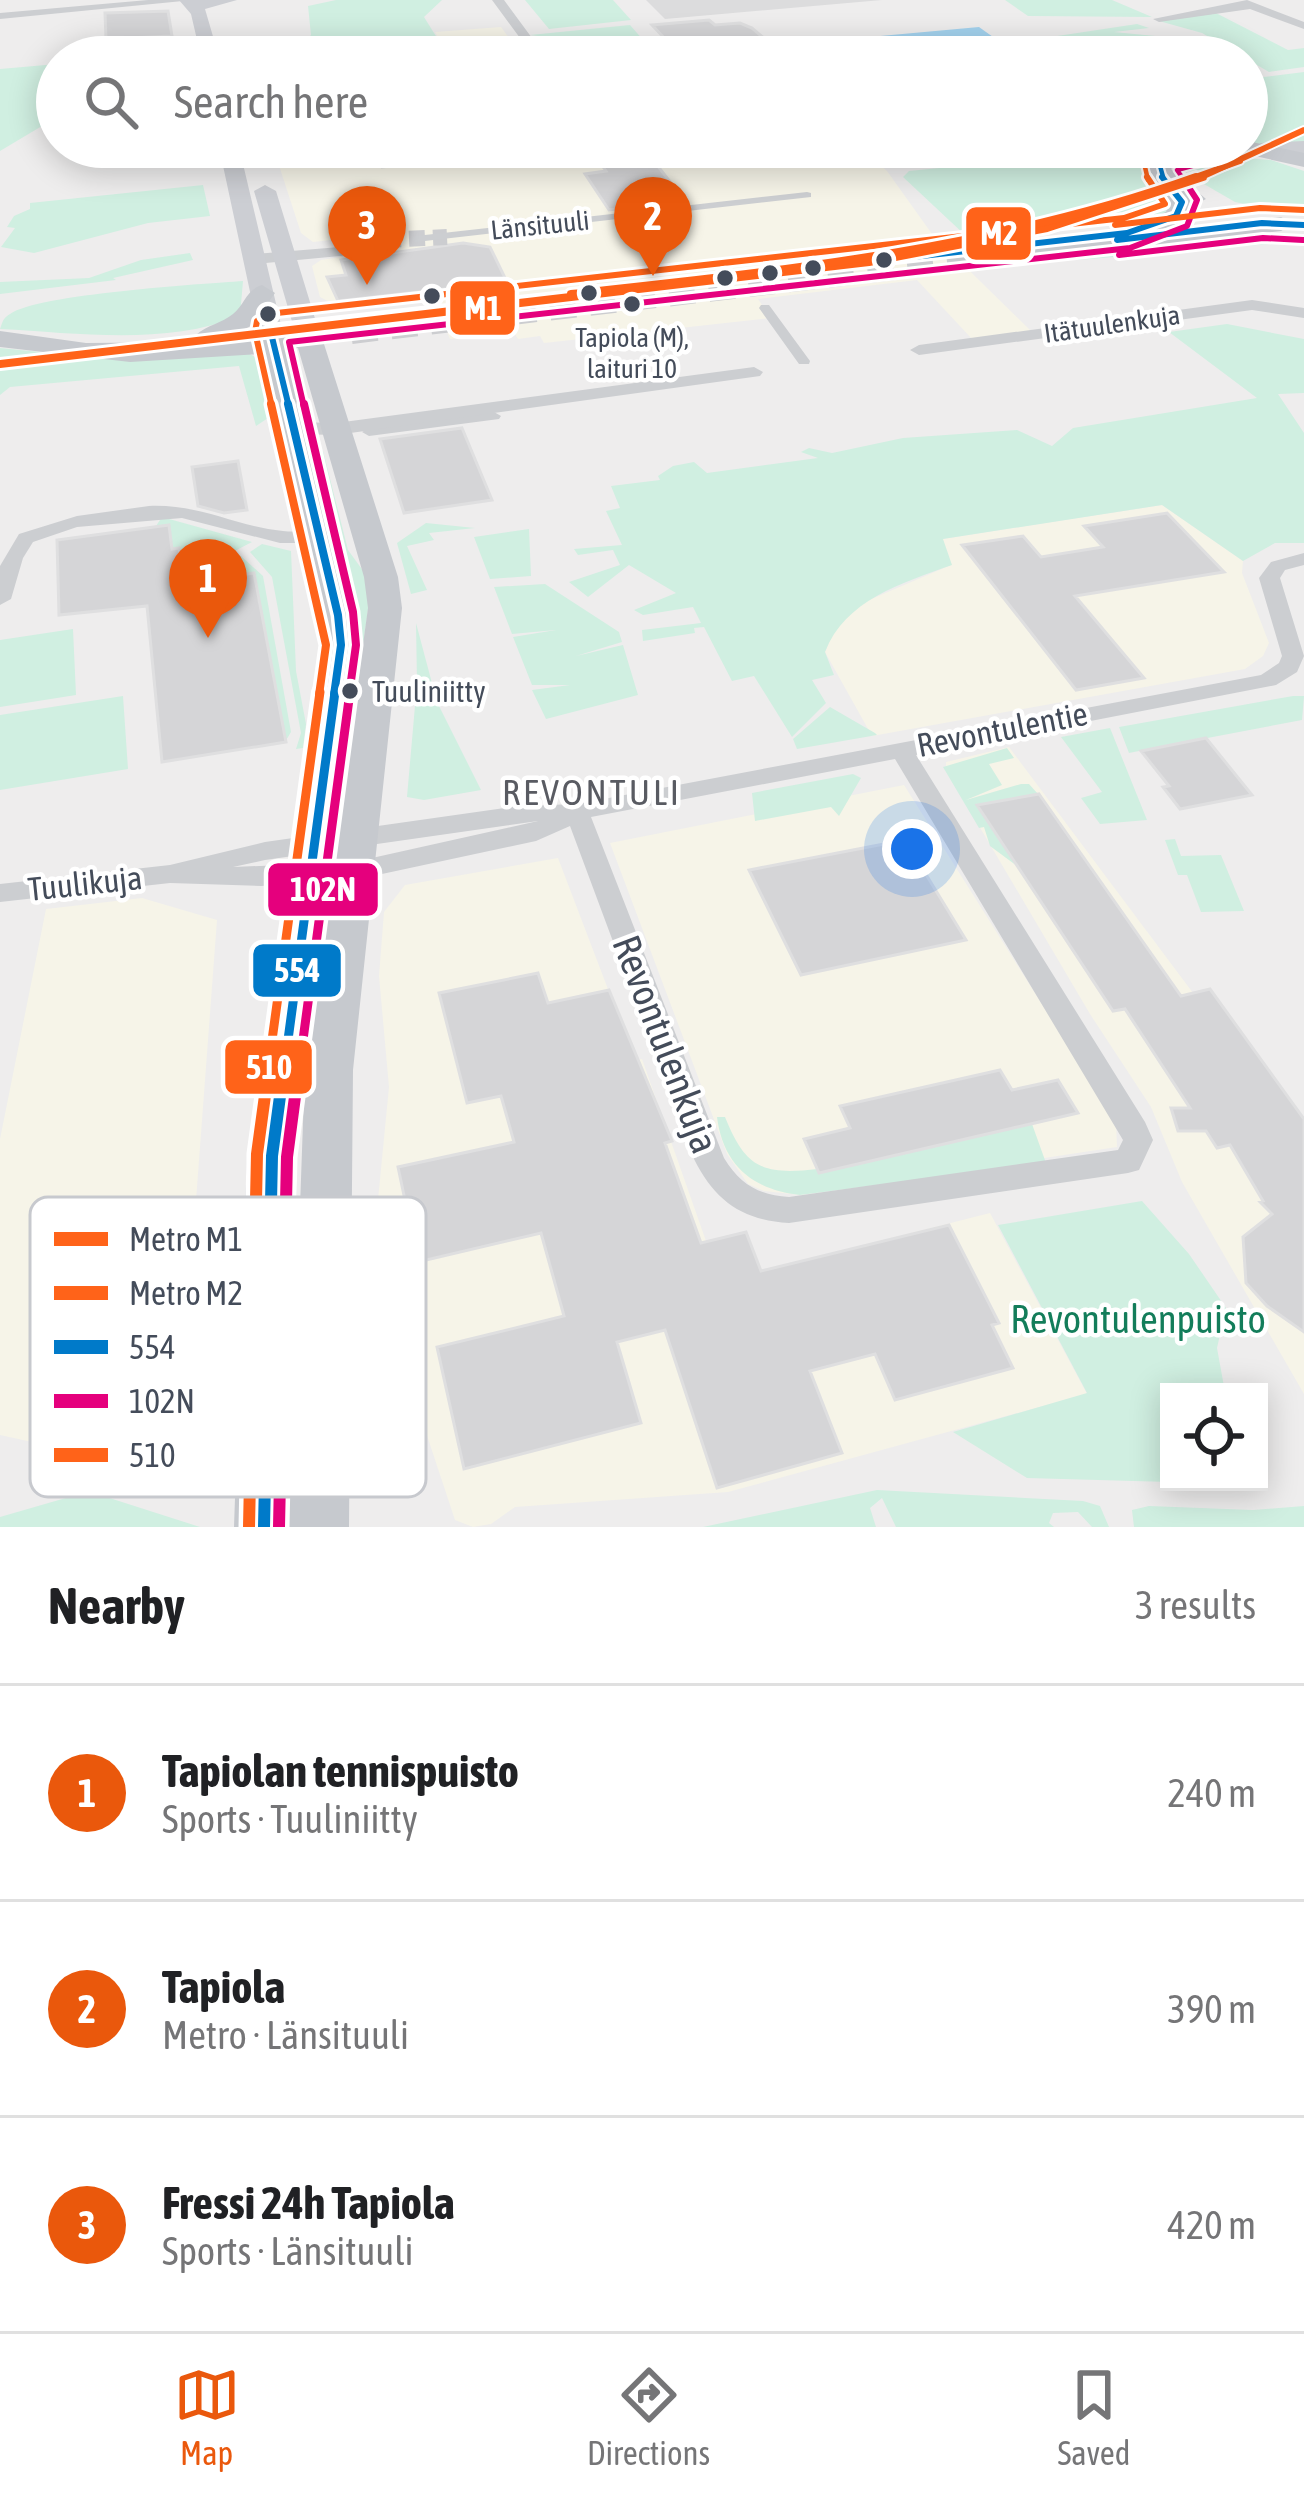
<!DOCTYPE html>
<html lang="en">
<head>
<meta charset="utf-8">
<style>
  :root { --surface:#fff; --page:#f2f2f2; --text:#202124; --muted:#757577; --line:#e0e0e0; --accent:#ea580c }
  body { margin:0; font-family:"Asap Condensed",sans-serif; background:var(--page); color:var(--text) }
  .controls { position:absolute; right:36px; bottom:36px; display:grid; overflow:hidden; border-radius:0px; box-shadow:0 6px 30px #0003 }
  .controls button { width:108px; height:108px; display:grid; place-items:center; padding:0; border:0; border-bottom:3px solid var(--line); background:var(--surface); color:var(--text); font:60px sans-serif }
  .you { position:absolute; left:912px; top:849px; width:42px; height:42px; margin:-30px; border:9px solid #fff; border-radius:50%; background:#1a73e8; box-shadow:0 0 0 18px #1a73e833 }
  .badge { display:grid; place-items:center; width:78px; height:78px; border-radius:50%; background:var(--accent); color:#fff; font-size:39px; font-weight:700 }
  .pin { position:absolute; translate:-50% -99px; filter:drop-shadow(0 3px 6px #0008) }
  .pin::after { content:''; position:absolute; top:63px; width:42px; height:36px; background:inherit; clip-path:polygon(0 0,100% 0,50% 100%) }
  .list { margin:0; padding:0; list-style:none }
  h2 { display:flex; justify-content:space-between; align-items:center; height:156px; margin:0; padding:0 48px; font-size:51px }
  h2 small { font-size:39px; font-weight:400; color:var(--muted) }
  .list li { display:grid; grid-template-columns:78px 1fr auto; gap:36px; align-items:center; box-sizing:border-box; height:216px; padding:0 48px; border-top:3px solid var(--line) }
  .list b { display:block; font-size:45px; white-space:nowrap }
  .list p { margin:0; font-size:39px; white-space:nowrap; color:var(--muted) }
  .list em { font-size:39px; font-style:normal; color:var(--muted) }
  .icon { flex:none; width:66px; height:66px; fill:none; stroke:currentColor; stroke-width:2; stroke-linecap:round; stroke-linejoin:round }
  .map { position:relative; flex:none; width:1304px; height:1527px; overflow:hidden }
  .search { position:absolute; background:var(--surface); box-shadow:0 6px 30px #0003; left:36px; right:36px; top:36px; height:132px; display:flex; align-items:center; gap:30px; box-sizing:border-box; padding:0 42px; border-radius:66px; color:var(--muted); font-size:45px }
  .sheet { height:804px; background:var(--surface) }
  nav { display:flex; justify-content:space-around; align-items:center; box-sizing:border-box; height:168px; border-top:3px solid var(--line); background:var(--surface); font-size:33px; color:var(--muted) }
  nav a { display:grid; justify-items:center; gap:6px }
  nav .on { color:var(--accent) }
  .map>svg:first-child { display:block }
  .commercial { fill:#f6f4e8 }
  .education { fill:#dcdcdd }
  .green { fill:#d0efe1 }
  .water { fill:#a3d2ee }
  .building { fill:#d5d5d7; stroke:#dfdfe0; stroke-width:3 }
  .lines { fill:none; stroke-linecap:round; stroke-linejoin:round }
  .minor-tunnel { stroke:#cccdd0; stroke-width:16; stroke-dasharray:16 8; stroke-linecap:butt }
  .primary-tunnel { stroke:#cccdd0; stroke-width:26; stroke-dasharray:26 14; stroke-linecap:butt }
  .pedestrian { fill:#ccced1; fill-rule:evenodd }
  .minor { fill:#ccced1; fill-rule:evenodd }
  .secondary { fill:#ccced3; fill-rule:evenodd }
  .primary { fill:#c6c9ce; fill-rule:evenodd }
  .bus-1-far4-casing { stroke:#fff; stroke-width:9 }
  .bus-1-far3-casing { stroke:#fff; stroke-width:12 }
  .bus-1-far2-casing { stroke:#fff; stroke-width:15 }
  .bus-1-far1-casing { stroke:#fff; stroke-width:18 }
  .bus-1-casing { stroke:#fff; stroke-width:21 }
  .bus-2-far4-casing { stroke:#fff; stroke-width:9 }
  .bus-2-far3-casing { stroke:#fff; stroke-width:12 }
  .bus-2-far2-casing { stroke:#fff; stroke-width:15 }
  .bus-2-far1-casing { stroke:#fff; stroke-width:18 }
  .bus-2-casing { stroke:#fff; stroke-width:21 }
  .bus-3-far4-casing { stroke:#fff; stroke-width:9 }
  .bus-3-far3-casing { stroke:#fff; stroke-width:12 }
  .bus-3-far2-casing { stroke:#fff; stroke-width:15 }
  .bus-3-far1-casing { stroke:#fff; stroke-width:18 }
  .bus-3-casing { stroke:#fff; stroke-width:21 }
  .bus-1-far4 { stroke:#007ac9; stroke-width:4.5 }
  .bus-1-far3 { stroke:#007ac9; stroke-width:6 }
  .bus-1-far2 { stroke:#007ac9; stroke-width:8 }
  .bus-1-far1 { stroke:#007ac9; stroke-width:9 }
  .bus-1 { stroke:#007ac9; stroke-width:12 }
  .bus-2-far4 { stroke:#e5007d; stroke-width:4.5 }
  .bus-2-far3 { stroke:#e5007d; stroke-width:6 }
  .bus-2-far2 { stroke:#e5007d; stroke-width:8 }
  .bus-2-far1 { stroke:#e5007d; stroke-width:9 }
  .bus-2 { stroke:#e5007d; stroke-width:12 }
  .bus-3-far4 { stroke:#ff6319; stroke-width:4.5 }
  .bus-3-far3 { stroke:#ff6319; stroke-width:6 }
  .bus-3-far2 { stroke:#ff6319; stroke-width:8 }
  .bus-3-far1 { stroke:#ff6319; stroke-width:9 }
  .bus-3 { stroke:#ff6319; stroke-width:12 }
  .metro-1-far1-casing { stroke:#fff; stroke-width:10 }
  .metro-1-casing { stroke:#fff; stroke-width:14 }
  .metro-2-far1-casing { stroke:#fff; stroke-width:10 }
  .metro-2-casing { stroke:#fff; stroke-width:14 }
  .metro-1-far1 { stroke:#ff6319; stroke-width:6 }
  .metro-1 { stroke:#ff6319; stroke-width:8 }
  .metro-2-far1 { stroke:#ff6319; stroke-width:6 }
  .metro-2 { stroke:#ff6319; stroke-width:8 }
  .bus-dot { fill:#444c5a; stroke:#fff; stroke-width:4.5 }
  .labels { text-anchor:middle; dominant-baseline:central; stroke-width:9; stroke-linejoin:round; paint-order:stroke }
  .far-street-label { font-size:27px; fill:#444c5a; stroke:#fff }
  .far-bus-label { font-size:27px; fill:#444c5a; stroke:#fff }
  .bus-label { font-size:30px; fill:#444c5a; stroke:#fff; text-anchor:start }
  .street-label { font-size:33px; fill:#444c5a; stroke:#fff }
  .neighbourhood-label { font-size:36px; letter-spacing:3px; fill:#595b62; stroke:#fff }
  .near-street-label { font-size:39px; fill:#444c5a; stroke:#fff }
  .near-park-label { font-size:39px; fill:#137d5a; stroke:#fff }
  .key { fill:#fff; stroke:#c7c9ce; stroke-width:3 }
  .key-label { font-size:33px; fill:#444c5a }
  .line-badge { stroke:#fff; stroke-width:4.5 }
  .badge-label { font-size:33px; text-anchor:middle; font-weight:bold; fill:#fff }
</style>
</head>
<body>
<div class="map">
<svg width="1304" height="1527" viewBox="0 0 1304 1527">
  <rect width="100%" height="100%" fill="#eeeded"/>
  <path class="commercial" d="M501 27 523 57H449L435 32Z
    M273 147H859L887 171 932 234 1033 333 973 340 917 280 758 299 771 318 544 343 540 336 518 339 513 331 450 339 432 298 343 309 320 297 312 266 321 260 393 249 387 234 313 242 301 233Z
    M1162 505 1243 561 1242 573 1269 643 1263 656 1245 669 872 736 825 652 835 628 862 603 951 565 942 539Z
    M1009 747 1193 993 1210 990 1304 1119V1394L1182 1182 1151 1107 1090 1014 946 770V762Z
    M904 785 1116 1122 1117 1147 800 1195 764 1191 748 1184 727 1154 610 843Z
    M558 858 635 1060 642 1059 706 1241 746 1232 762 1271 990 1213 1087 1394 728 1492 515 1507 491 1524 473 1527 455 1520 401 1357 377 1210 389 1087 379 976 384 912 405 885Z
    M142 898 217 920 189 1294 194 1328 186 1356 165 1393 141 1422 87 1454 0 1435V1139L46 909Z"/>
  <path class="education" d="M646 0H882L665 19Z"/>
  <path class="green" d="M336 0H442L424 17 449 57H371L361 45 299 50 311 35 308 6Z
    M525 0H613L631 20 549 29Z
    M1005 0H1112L1152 17 1028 16Z
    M1214 12 1288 50 1304 48V67L1269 72 1202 33 1159 21Z
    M1137 24 1149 28 1114 32 1155 36 1142 38 1153 47 1144 52 1058 57 1029 36 1044 38Z
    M630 25 644 41 548 50 538 36 530 35Z
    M57 64V117L0 151V69Z
    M1304 72V145L1247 146V79Z
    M1140 148 1163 159 1171 190 1170 213 1155 218 966 236 903 177 909 171Z
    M1229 157 1271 160 1304 171V216L1235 202 1190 176V168Z
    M203 185 210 216 148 223 34 253 1 247 15 228 7 227 14 216 30 209V203Z
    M1254 234H1304V241L1078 260 1074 257 1089 250Z
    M190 253 193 260 113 278 116 280 0 294V282L89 278 141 260Z
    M243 281 240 316C165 346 79 333 0 329 3 321 3 318 10 314 38 294 202 284 243 281Z
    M1227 324 1304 339V393L1278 394 1304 433V543H1275L1243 561 1162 505 943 539 952 565C902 583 845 600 825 652L834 675 812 680 826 703 792 737 754 676 732 681 704 627 694 628 695 633 643 641 642 630 701 623 693 607 643 615 634 610 676 593 629 565 588 597 569 582 620 565 613 550 578 555 574 549 622 545 606 511 620 508 611 486 660 480 658 476 673 466 694 462 707 473 818 458 801 452 809 448 832 453 903 438 1017 430 1052 446 1073 428 1257 398 1169 332Z
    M0 348 110 359 250 354 264 362 277 412 256 426 239 366 10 387 0 395Z
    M323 451 348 550 364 572 370 595 355 704 309 453Z
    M162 517 252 542 200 569 175 571 169 525 156 526Z
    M426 523 475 528 429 533 434 540 407 546 427 590 411 594 397 543Z
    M529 529 531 576 490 579 474 537Z
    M262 544 291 551 296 671 306 724 303 748 296 749 301 733 272 577 250 552Z
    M241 556 263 576 291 732 285 742 254 573 219 578 205 571Z
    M545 584 619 632 622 642 576 656 623 645 638 695 546 719 532 690 570 685H532L513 637 556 630 512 634 494 587Z
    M416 623 437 702 481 790 424 800 407 797 417 683Z
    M73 629 76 695 0 707V640Z
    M123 696 128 769 0 790V715Z
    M1293 696H1304L1302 720 1139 751 1129 753 1119 727Z
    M830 707 875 733 877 735 797 749 793 739Z
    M1110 728 1147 820 1100 824 1081 798 1102 792 1061 737Z
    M1007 748 1014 758 989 764 1002 785 966 800 1021 784H1029L1038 794 978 805 1017 866 990 846 984 827 979 828 943 767Z
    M853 774 861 778 839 816 831 807 755 821 752 793Z
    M1175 839 1181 856 1221 855 1244 911 1201 912 1187 875H1178L1165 840Z
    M717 1117H725C746 1169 763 1175 818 1169L820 1173 1032 1124 1046 1163 800 1195C753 1190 723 1165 717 1117Z
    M1142 1201 1189 1254 1226 1308 1217 1348 1225 1392H1169V1482L1027 1478 953 1432 1087 1393 998 1225Z
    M877 1490 1083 1501 1100 1506 1109 1527H1092L1078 1512 1053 1513 1049 1523 1054 1527H896L882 1498 870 1508 876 1527H703Z
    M83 1493 97 1494 200 1527H0V1517Z
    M1149 1506 1253 1510 1304 1506V1527H1134L1132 1510Z"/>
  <path class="water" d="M979 27 1021 57H795L782 45Z"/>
  <path class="building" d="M168 11 172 36 106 39 105 13Z
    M709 20 715 25 740 23 752 28 779 51 682 57 652 25Z
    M372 147H456V160L382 167Z
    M589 147H643L685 201 609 210 585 174 606 171Z
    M463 243 490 247 507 282 338 301 327 277 346 275 341 260Z
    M462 428 492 500 404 513 380 439Z
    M238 461 247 510 224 513 198 506 192 467Z
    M1167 513 1224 572 1075 596 1144 678 1076 690 962 545 1023 536 1041 557 1103 547 1084 526Z
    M169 525 172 549 179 548 183 583 254 573 286 742 162 762 147 606 59 615 57 540Z
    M1206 738 1252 795 1180 809 1163 787 1169 786 1141 751Z
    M1039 794 1181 996 1210 989 1304 1119V1332L1267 1306 1246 1283 1243 1237 1272 1214 1260 1202 1263 1201 1230 1145 1217 1148 1206 1131H1178L1171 1108H1190L1125 1009 1113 1011 977 805Z
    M905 840 966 940 801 975 749 870Z
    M538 973 548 1003 609 990 672 1141 665 1143 701 1243 746 1232 761 1271 949 1225 999 1323 992 1325 1013 1368 895 1400 875 1354 810 1371 842 1453 717 1488 665 1330 617 1342 641 1423 464 1469 437 1347 564 1316 541 1233 418 1262 398 1167 514 1142 501 1096 467 1103 439 993Z
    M1000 1070 1012 1090 1058 1080 1078 1113 819 1173 804 1139 850 1128 840 1106Z"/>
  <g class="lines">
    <path class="minor-tunnel" d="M385 240 447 237"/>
    <path class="primary-tunnel" d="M351 331 961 259"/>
    <path class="pedestrian" d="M807 192 811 193V197L416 242 410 239 416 236Z
      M761 305H769L810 361 809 364H799L759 308Z
      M494 412 501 416 499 419 369 436 362 432 369 428Z"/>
    <path class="minor" d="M148 0H193L0 19V13Z
      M492 0H504L546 57H534Z
      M1247 0 1304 22V29L1250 9 1159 22 1153 19Z
      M388 243 393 245V251L255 264 247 259 255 254Z
      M1252 300 1304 308V318L1252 310 919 355 910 350 919 345Z
      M754 367 763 372 760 376 336 435 292 434 283 428 292 422 336 423Z
      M149 506C202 504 234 526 283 531 299 533 316 528 329 537L319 543H280L182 518 77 527 33 542 23 558 11 599 0 605V566L19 534 77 516Z
      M1304 553V565L1285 570 1280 578 1304 656 1297 672 1276 685 916 755 1145 1122 1153 1140 1139 1170 1128 1173 789 1223C742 1220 715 1201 694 1159L570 826 536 841 354 880 261 886 170 883 0 902V884L170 865 265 842 518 806 577 804 1261 675 1279 663 1282 656 1259 578 1271 562ZM895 759 1123 1140 1118 1150 789 1197C758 1195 740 1184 724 1158L591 817ZM538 821 354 862 233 867 265 860Z"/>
    <path class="secondary" d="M179 0H237L205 9 219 57H201L191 14Z
      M1304 141V153L1261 155 1251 149 1261 143Z
      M219 147H239L282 329 279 334H261L258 329Z
      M265 185 276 191 317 325 314 330 305 332 293 325 254 191Z"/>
    <path class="primary" d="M1247 141 1304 153V167L1237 152 1234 147H1247Z
      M1174 147H1215L1181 159 1171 169 1206 199 1192 206 1184 221 1165 229 1281 217 1293 224 1281 231 961 267 948 259 961 251 1132 233 1133 225 1166 212 1170 202 1148 168 1165 149Z
      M262 285 275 293 251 326 216 342 258 337 260 323H280L285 334 294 333 295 319H315L320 328 351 323 365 331 361 337 324 344 398 577 402 608 353 1070 349 1527H234L247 1156 323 645 321 615 262 354 130 362 0 347V331L86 343 207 342 196 335C207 325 222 323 233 314 245 304 246 290 262 285ZM298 348 364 577 368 608 325 922 359 645 355 615 289 350ZM304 1094 295 1349 297 1156Z"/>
    <g class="bus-1-far4-casing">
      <path id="bus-1-far4" d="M1164 180 1160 166 1173 154 1204 147"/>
    </g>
    <g class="bus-1-far3-casing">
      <path id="bus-1-far3" d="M1117 240 1262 223 1304 225
        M289 407 270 329 1127 233 1176 216 1182 202 1162 177"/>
    </g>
    <g class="bus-1-far2-casing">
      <path id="bus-1-far2" d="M288 404 338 615 341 645 334 695"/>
    </g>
    <g class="bus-1-far1-casing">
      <path id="bus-1-far1" d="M285 1062 335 692"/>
    </g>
    <g class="bus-1-casing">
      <path id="bus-1" d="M264 1527 272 1156 285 1059"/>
    </g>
    <g class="bus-2-far4-casing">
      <path id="bus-2-far4" d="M1184 180 1177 170 1207 162"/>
    </g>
    <g class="bus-2-far3-casing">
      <path id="bus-2-far3" d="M1119 255 1263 238 1303 240
        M304 407 289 342 1130 248 1187 226 1197 200 1182 177"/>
    </g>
    <g class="bus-2-far2-casing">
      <path id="bus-2-far2" d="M304 404 353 612 356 645 349 695"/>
    </g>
    <g class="bus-2-far1-casing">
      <path id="bus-2-far1" d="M300 1062 350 692"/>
    </g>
    <g class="bus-2-casing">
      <path id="bus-2" d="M279 1527 287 1157 300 1059"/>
    </g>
    <g class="bus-3-far4-casing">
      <path id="bus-3-far4" d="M1148 180 1145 167 1158 147"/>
    </g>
    <g class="bus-3-far3-casing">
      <path id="bus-3-far3" d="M1115 225 1260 208 1304 210
        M272 407 255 332 257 321 268 314 1124 218 1165 204 1147 177"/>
    </g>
    <g class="bus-3-far2-casing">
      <path id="bus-3-far2" d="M271 404 326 645 319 695"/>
    </g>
    <g class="bus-3-far1-casing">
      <path id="bus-3-far1" d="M269 1062 320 692"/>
    </g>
    <g class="bus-3-casing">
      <path id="bus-3" d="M249 1527 257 1154 270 1059"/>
    </g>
    <use href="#bus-1-far4" class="bus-1-far4"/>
    <use href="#bus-1-far3" class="bus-1-far3"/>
    <use href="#bus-1-far2" class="bus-1-far2"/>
    <use href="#bus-1-far1" class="bus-1-far1"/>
    <use href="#bus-1" class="bus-1"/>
    <use href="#bus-2-far4" class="bus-2-far4"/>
    <use href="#bus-2-far3" class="bus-2-far3"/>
    <use href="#bus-2-far2" class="bus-2-far2"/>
    <use href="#bus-2-far1" class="bus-2-far1"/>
    <use href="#bus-2" class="bus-2"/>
    <use href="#bus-3-far4" class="bus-3-far4"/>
    <use href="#bus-3-far3" class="bus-3-far3"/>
    <use href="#bus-3-far2" class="bus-3-far2"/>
    <use href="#bus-3-far1" class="bus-3-far1"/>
    <use href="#bus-3" class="bus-3"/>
    <g class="metro-1-far1-casing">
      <path id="metro-1-far1" d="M1195 180 1304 130"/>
    </g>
    <g class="metro-1-casing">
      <path id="metro-1" d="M0 364 869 262 1047 228 1203 177"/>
    </g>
    <g class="metro-2-far1-casing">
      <path id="metro-2-far1" d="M1187 180 1240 161"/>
    </g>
    <g class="metro-2-casing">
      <path id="metro-2" d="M571 294C782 271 995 249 1196 177"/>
    </g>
    <use href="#metro-1-far1" class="metro-1-far1"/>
    <use href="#metro-1" class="metro-1"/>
    <use href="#metro-2-far1" class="metro-2-far1"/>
    <use href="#metro-2" class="metro-2"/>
  </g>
  <g class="bus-dot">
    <circle cx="884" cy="260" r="10"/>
    <circle cx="813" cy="268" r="10"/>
    <circle cx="770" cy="273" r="10"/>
    <circle cx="725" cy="278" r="10"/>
    <circle cx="589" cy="293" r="10"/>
    <circle cx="432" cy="296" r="10"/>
    <circle cx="632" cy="304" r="10"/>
    <circle cx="268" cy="314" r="10"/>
    <circle cx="350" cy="691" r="10"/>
  </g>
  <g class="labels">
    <g class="far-street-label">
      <text transform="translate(540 225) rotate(-6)">Länsituuli</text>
      <text transform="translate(1112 324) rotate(-8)">Itätuulenkuja</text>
    </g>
    <g class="far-bus-label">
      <text x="632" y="337">Tapiola (M),<tspan x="632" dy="31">laituri 10</tspan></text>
    </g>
    <g class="bus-label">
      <text x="372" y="691">Tuuliniitty</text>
    </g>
    <g class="street-label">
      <text transform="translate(1002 729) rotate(-11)">Revontulentie</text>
      <text transform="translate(85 883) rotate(-6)">Tuulikuja</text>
    </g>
    <g class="neighbourhood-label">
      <text x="592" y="792">REVONTULI</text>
    </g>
    <g class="near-street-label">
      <text transform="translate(666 1044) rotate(69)">Revontulenkuja</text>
    </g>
    <g class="near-park-label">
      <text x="1138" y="1319">Revontulenpuisto</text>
    </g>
  </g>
  <rect x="30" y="1197" width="396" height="300" rx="18" class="key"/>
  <rect x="54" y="1232" width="54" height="14" fill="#ff6319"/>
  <rect x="54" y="1286" width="54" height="14" fill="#ff6319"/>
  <rect x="54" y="1340" width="54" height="14" fill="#007ac9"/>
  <rect x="54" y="1394" width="54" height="14" fill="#e5007d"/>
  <rect x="54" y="1448" width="54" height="14" fill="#ff6319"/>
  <g class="key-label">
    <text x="129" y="1251">Metro M1</text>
    <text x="129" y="1305">Metro M2</text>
    <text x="129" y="1359">554</text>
    <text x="129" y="1413">102N</text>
    <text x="129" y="1467">510</text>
  </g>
  <g class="line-badge">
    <rect x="964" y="205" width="69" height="57" rx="12" fill="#ff6319"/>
    <rect x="448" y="279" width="69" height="58" rx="12" fill="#ff6319"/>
    <rect x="266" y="861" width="114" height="57" rx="12" fill="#e5007d"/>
    <rect x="251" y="942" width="92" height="57" rx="12" fill="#007ac9"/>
    <rect x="223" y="1038" width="91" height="58" rx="12" fill="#ff6319"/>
  </g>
  <g class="badge-label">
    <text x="999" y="245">M2</text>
    <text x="483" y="320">M1</text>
    <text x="323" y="901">102N</text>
    <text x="297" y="982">554</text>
    <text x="269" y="1079">510</text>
  </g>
</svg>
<div class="controls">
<button><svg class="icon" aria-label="locate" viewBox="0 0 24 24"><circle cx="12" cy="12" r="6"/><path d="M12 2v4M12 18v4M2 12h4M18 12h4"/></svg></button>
</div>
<div class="you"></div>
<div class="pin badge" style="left:208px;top:638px">1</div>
<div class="pin badge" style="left:653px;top:276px">2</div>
<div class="pin badge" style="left:367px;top:285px">3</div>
<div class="search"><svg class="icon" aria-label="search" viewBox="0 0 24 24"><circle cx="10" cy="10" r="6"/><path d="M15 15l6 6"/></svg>Search here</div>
</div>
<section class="sheet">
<h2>Nearby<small>3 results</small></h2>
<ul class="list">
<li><span class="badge">1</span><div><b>Tapiolan tennispuisto</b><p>Sports · Tuuliniitty</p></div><em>240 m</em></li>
<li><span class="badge">2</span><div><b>Tapiola</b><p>Metro · Länsituuli</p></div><em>390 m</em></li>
<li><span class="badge">3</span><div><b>Fressi 24h Tapiola</b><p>Sports · Länsituuli</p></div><em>420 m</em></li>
</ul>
</section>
<nav>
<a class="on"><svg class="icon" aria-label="map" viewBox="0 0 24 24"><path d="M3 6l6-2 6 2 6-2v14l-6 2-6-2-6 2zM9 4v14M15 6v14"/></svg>Map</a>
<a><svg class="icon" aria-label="directions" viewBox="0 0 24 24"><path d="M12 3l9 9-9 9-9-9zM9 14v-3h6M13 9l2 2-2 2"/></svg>Directions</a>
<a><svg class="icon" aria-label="saved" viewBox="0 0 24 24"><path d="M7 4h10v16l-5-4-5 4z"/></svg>Saved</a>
</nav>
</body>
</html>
